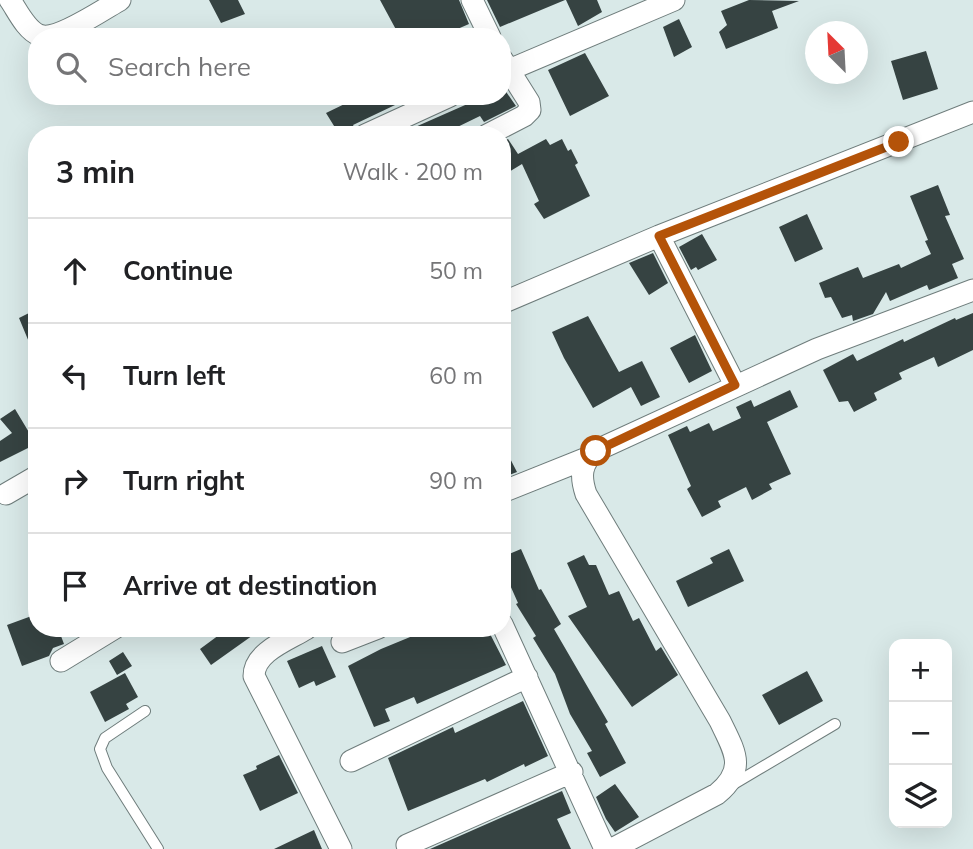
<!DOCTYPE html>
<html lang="en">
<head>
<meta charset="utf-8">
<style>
  :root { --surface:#fff; --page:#f2f2f2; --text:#202124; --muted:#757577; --line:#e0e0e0 }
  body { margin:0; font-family:Mulish,sans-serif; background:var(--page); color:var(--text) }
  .controls { position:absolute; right:21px; bottom:21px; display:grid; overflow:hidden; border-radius:14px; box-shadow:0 7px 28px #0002 }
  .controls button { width:63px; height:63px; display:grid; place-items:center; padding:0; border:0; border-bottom:2px solid var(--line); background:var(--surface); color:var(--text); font:35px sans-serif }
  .compass { position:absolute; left:805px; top:21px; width:63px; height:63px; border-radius:50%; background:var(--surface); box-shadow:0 7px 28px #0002; rotate:336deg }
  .stop { position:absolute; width:21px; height:21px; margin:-16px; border:5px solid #b45309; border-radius:50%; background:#fff }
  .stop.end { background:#b45309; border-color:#fff; box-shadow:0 2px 7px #0008 }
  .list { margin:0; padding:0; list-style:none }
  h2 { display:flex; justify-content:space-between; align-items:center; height:91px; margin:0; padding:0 28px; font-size:30px }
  h2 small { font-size:23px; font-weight:400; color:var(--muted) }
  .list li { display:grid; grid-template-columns:46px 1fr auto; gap:21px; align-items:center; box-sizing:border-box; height:105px; padding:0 28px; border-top:2px solid var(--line) }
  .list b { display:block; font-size:26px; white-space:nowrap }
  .list em { font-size:23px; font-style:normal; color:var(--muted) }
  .icon { flex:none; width:38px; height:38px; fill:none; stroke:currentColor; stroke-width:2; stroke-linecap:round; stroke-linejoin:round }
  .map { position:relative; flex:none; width:973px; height:849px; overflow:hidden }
  .search { position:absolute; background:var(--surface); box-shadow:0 7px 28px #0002; left:28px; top:28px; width:483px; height:77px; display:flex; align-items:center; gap:18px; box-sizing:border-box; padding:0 24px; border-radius:28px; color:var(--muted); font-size:26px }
  .panel { position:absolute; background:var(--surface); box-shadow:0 7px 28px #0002; left:28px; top:126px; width:483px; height:511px; border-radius:28px }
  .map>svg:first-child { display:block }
  .building { fill:#364342 }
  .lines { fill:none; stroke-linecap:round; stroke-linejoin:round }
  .service-casing { stroke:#6f7d7c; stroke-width:12 }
  .minor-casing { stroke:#6f7d7c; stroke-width:23 }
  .service { stroke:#fff; stroke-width:10 }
  .minor { stroke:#fff; stroke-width:21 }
  .route { stroke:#b45309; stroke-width:9 }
</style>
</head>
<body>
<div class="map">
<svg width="973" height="849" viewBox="0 0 973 849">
  <rect width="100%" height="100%" fill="#d9e9e8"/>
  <path class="building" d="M209 0H238L245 14 221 23Z
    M380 0H459L469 24 439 37H400Z
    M487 0H565L500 27Z
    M566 0H597L602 12 578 26Z
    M749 0 799 1 772 11 778 28 726 49 719 32 727 25 721 11Z
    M679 19 692 47 674 57 663 27Z
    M926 51 938 89 903 100 891 61Z
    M585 53 609 96 570 116 548 70Z
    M502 86 516 106 484 122 480 116 441 135H397L472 102 469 96H502Z
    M361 96H414L353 125 354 127 339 134 326 113Z
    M508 139 518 154 546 139 550 145 562 139 568 151 571 149 578 163 575 165 590 196 544 219 534 204 539 201 522 164 502 176V142Z
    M938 185 950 215 945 216 964 259 952 264 958 278 929 290 927 285 890 301 886 292 873 314 853 321 852 315 842 318 831 297 825 298 819 283 858 267 863 278 899 264 901 268 931 254 925 241 928 240 910 196Z
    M807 214 823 249 795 262 779 227Z
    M702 234 717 260 698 270 696 267 691 270 679 247Z
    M653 253 668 283 649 295 629 263Z
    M37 309V359H36L19 318Z
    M973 313V350L938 367 934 357 899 373 902 379 874 393 877 400 854 412 848 401 839 402 823 370 853 354 857 361 903 339 904 342 955 318 956 320Z
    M588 316 619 372 642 361 660 397 641 406 631 387 593 408 564 358 552 332Z
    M695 335 712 371 689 383 670 348Z
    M790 390 798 407 767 422 791 474 769 484 772 489 752 500 746 487 718 501 721 507 702 517 687 489 691 486 668 435 687 426 690 432 709 423 713 431 741 418 736 407 751 400 754 407Z
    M15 409 36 444 0 462V441L12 433 0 419Z
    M502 443 517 472 502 478Z
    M521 549 539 590 541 589 561 624 554 629 608 722 605 724 626 763 600 777 587 753 592 751 570 714 555 674 533 638 536 636 516 604 518 603 502 567V557Z
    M729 549 744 581 688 607 676 581 713 563 710 558Z
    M584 555 589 565H596L609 595 619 591 633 621 639 618 656 651 661 647 678 675 632 707 568 616 587 607 567 563Z
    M37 614V628H58L64 644 53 648 49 656 22 666 7 625Z
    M214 628H263L211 665 200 649 219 635Z
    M432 628H487L506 665 417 704 414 697 385 709 390 721 374 727 348 666 381 649Z
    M322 646 336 677 316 686 314 681 299 688 287 661Z
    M123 652 132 666 117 675 109 661Z
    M807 671 823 701 779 725 762 695Z
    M125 673 138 697 126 704 129 709 105 722 90 692Z
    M523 701 548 756 525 767 524 764 487 782 485 779 408 811 388 758 453 727 455 733Z
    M279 755 298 793 260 811 243 775 257 769 256 766Z
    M615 784 639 817 615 832 606 819 596 797Z
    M562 791 571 813 557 819 571 849H430Z
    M314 830 322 849H274Z"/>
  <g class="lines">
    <g class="service-casing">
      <path id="service" d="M145 711 105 738 100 749 107 768 158 849
        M732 785 835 724"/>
    </g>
    <g class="minor-casing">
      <path id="minor" d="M10 0C17 10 26 30 39 35 56 42 104 9 120 0
        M472 0 490 37
        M502 73 674 0
        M365 135 450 96
        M487 135 524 116 530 110 529 102 502 59
        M659 236 735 385
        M502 303 659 236 973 112
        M502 492 587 458
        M6 494 37 476
        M502 624 605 849
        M306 629C288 640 254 652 254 676L341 849
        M342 642 378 628
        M61 661 115 628
        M351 761 527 677
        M407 845 572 772
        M612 849 717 794C747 769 735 752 720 721L586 494C580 476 581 464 595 451L817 349 973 290"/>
    </g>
    <use href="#service" class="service"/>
    <use href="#minor" class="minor"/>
  </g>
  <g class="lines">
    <path class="route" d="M596 451 735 385 659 236 899 142"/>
  </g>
</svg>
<div class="controls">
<button>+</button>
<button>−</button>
<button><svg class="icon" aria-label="layers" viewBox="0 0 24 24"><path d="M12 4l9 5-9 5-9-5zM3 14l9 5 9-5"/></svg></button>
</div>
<svg class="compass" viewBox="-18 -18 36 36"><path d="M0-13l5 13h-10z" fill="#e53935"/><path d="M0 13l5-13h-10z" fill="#757577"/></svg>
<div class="stop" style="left:596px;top:451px"></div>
<div class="stop end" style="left:899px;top:142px"></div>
<div class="search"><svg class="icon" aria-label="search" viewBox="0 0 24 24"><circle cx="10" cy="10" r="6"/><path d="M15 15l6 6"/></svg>Search here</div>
<section class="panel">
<h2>3 min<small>Walk · 200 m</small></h2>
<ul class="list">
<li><svg class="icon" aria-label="ahead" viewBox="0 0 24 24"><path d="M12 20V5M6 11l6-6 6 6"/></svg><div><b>Continue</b></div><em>50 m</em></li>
<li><svg class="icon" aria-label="left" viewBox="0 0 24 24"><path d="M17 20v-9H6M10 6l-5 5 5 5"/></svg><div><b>Turn left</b></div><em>60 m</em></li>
<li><svg class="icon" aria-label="right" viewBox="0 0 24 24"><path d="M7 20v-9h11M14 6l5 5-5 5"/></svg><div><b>Turn right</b></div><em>90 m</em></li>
<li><svg class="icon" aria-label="arrive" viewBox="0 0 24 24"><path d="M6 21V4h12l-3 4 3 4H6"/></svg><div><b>Arrive at destination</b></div></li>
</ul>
</section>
</div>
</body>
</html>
